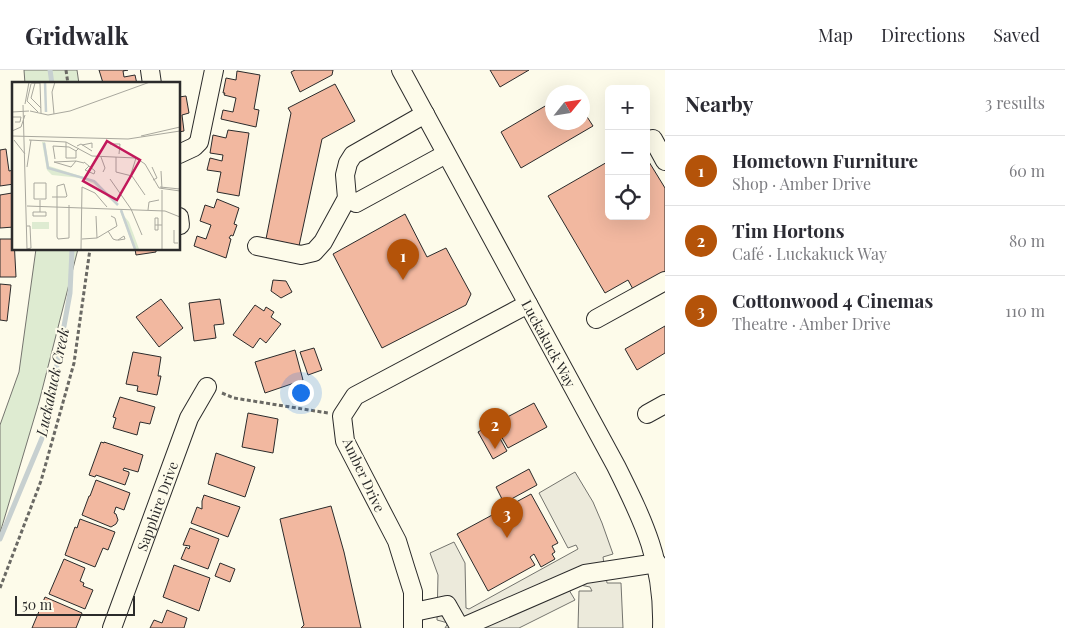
<!DOCTYPE html>
<html lang="en">
<head>
<meta charset="utf-8">
<style>
  :root { --surface:#fff; --page:#f2f2f3; --text:#2b2b33; --muted:#7c7c81; --line:#e1e1e2; --accent:#b45309 }
  body { margin:0; font-family:"Playfair Display",serif; background:var(--page); color:var(--text) }
  .controls { position:absolute; right:15px; top:15px; display:grid; overflow:hidden; border-radius:8px; box-shadow:0 5px 20px #0002 }
  .controls button { width:45px; height:45px; display:grid; place-items:center; padding:0; border:0; border-bottom:1px solid var(--line); background:var(--surface); color:var(--text); font:25px sans-serif }
  .compass { position:absolute; left:545px; top:15px; width:45px; height:45px; border-radius:50%; background:var(--surface); box-shadow:0 5px 20px #0002; rotate:60deg }
  .scale { position:absolute; left:15px; bottom:12px; width:120px; box-sizing:border-box; padding-left:5px; border:2px solid #2b2b2b; border-top:0; font-size:14px; line-height:18px; white-space:nowrap; color:#2b2b2b; -webkit-text-stroke:4px #fdfbea; paint-order:stroke }
  .you { position:absolute; left:300px; top:322px; width:18px; height:18px; margin:-12px; border:4px solid #fff; border-radius:50%; background:#1a73e8; box-shadow:0 0 0 8px #1a73e833 }
  .badge { display:grid; place-items:center; width:32px; height:32px; border-radius:50%; background:var(--accent); color:#fff; font-size:16px; font-weight:700 }
  .pin { position:absolute; translate:-50% -41px; filter:drop-shadow(0 1px 2px #0008) }
  .pin::after { content:''; position:absolute; top:26px; width:18px; height:15px; background:inherit; clip-path:polygon(0 0,100% 0,50% 100%) }
  .list { margin:0; padding:0; list-style:none }
  h2 { display:flex; justify-content:space-between; align-items:center; height:65px; margin:0; padding:0 20px; font-size:21px }
  h2 small { font-size:16px; font-weight:400; color:var(--muted) }
  .list li { display:grid; grid-template-columns:32px 1fr auto; gap:15px; align-items:center; box-sizing:border-box; height:70px; padding:0 20px; border-top:1px solid var(--line) }
  .list b { display:block; font-size:19px; white-space:nowrap }
  .list p { margin:0; font-size:16px; white-space:nowrap; color:var(--muted) }
  .list em { font-size:16px; font-style:normal; color:var(--muted) }
  .icon { flex:none; width:28px; height:28px; fill:none; stroke:currentColor; stroke-width:2; stroke-linecap:round; stroke-linejoin:round }
  .map { position:relative; flex:none; width:665px; height:558px; overflow:hidden }
  header { display:flex; align-items:center; gap:30px; box-sizing:border-box; height:70px; padding:0 25px; background:var(--surface); border-bottom:1px solid var(--line) }
  header strong { font-size:24px }
  nav { display:flex; gap:28px; margin-inline-start:auto; font-size:18px }
  main { display:flex }
  aside { flex:1; background:var(--surface) }
  .map>svg:first-child { display:block }
  .green { fill:#deebd1; stroke:#74746e }
  .parking { fill:#eceadb; stroke:#74746e }
  .lines { fill:none; stroke-linecap:round; stroke-linejoin:round }
  .stream { stroke:#c7d0d0; stroke-width:5 }
  .building { fill:#f2b8a0; stroke:#2b2b2b }
  .minor-casing { stroke:#2b2b2b; stroke-width:20 }
  .path { stroke:#6a6964; stroke-width:3; stroke-dasharray:4 2.5; stroke-linecap:butt }
  .minor { stroke:#fdfbea; stroke-width:18 }
  .labels { text-anchor:middle; dominant-baseline:central; stroke-width:4; stroke-linejoin:round; paint-order:stroke }
  .street-label { font-size:14px; fill:#2b2b2b; stroke:#fdfbea }
  .water-label { font-size:15px; font-style:italic; fill:#2b2b2b; stroke:#fdfbea }
  .inset-river { fill:none; stroke:#c7d0d0; stroke-width:2.5 }
  .inset-road { fill:none; stroke:#a9a89e; stroke-width:1 }
  .view { fill:#c2185b; fill-opacity:0.15; stroke:#c2185b; stroke-width:2.5 }
  .inset-edge { fill:none; stroke:#2b2b2b; stroke-width:2.5 }
</style>
</head>
<body>
<header>
<strong>Gridwalk</strong>
<nav><a>Map</a><a>Directions</a><a>Saved</a></nav>
</header>
<main>
<div class="map">
<svg width="665" height="558" viewBox="0 0 665 558">
  <rect width="100%" height="100%" fill="#fdfbea"/>
  <path class="green" d="M24 0H77L79 14H25Z
    M36 179H78L39 332 0 463V355L19 302Z"/>
  <path class="parking" d="M575 402 593 432 602 453 613 484 603 487 607 513H621L623 558H578L579 521H592L590 517 580 515 569 520 575 530 519 558H445L448 553 437 550 438 505 430 483 454 472 465 493 466 538 469 539 578 479 576 475 568 478 539 423Z"/>
  <g class="lines">
    <path class="stream" d="M50 0 52 14
      M0 469 45 361 70 223 72 179"/>
  </g>
  <path class="building" d="M99 0H128L123 1 124 7 135 5 137 14H101L103 13Z
    M295 0H333L332 5 300 22 291 2Z
    M490 0H529L500 17Z
    M237 1 260 5 254 39 259 40 256 57 221 49 223 40 233 42 236 28 224 25 225 23H223L226 8 236 10Z
    M335 14 355 51 322 69 299 176 266 169 291 43 288 38Z
    M186 26 189 43 182 45 184 61 179 62V27Z
    M552 32V52H582V39L593 56 521 98 501 62Z
    M228 60 249 63 239 126 217 122 221 102 207 100 210 88 222 91 223 85 210 83 213 65 226 68Z
    M6 79 9 101 14 100V114L0 116V80Z
    M646 87 665 118V203L634 221 628 210 605 223 548 126 609 91V146H646Z
    M12 123 14 157 0 158V125Z
    M217 129 239 138 234 154 237 155 233 166 231 165 229 168 231 169 226 188 194 176 197 166 206 169 211 155 200 151 205 135 214 138Z
    M405 144 427 187 446 178 471 224 466 235 382 278 333 184Z
    M0 169H14L16 207H0Z
    M132 179H156V182L136 185 135 179Z
    M273 210 286 211 292 222 281 228 271 221Z
    M0 214 11 215 7 251 0 250Z
    M161 229 183 258 159 277 136 247Z
    M220 229 224 254 214 255 216 268 194 271 189 233Z
    M255 235 264 241 266 237 274 242 271 247 281 254 266 273 260 268 253 278 233 265Z
    M665 256V283L637 300 625 279Z
    M314 278 322 300 308 305 300 282Z
    M295 280 303 310 265 323 255 292Z
    M133 282 161 287 158 306H161L157 325 137 321 138 316 126 314Z
    M120 327 155 337 150 354 140 352 137 365 113 358 116 348 113 347Z
    M534 333 547 357 508 378 494 354Z
    M248 343 278 349 273 383 242 377Z
    M492 354 507 381 493 389 478 362Z
    M101 372 104 373V372L143 385 138 402 124 398 123 400 129 402V404L125 415 96 405 95 407 89 405Z
    M216 383 255 397 245 427 208 414Z
    M529 399 537 415 504 433 496 417Z
    M96 410 130 423 124 440 116 437 114 443 116 444 118 450 116 454 111 457 82 445 89 426H90Z
    M531 424 558 473 552 476 555 482 552 484 555 489 541 497 534 484 530 487 535 495 488 521 457 464Z
    M204 425 240 437 228 467 191 453 197 437 202 439V431Z
    M331 436 344 482 361 558H301L304 555 280 449Z
    M80 449 115 462 108 480 103 478 95 497 65 485 75 457 77 458Z
    M190 458 219 469 208 499 181 489 186 477 189 479 190 476 183 475Z
    M64 489 85 498 80 511 84 513 83 516 93 520 85 539 49 524Z
    M220 493 235 499 230 512 215 506Z
    M174 495 210 508 199 541 163 527Z
    M45 527 82 543 76 558H32Z
    M167 540 187 548 184 558H150L154 550 162 553Z"/>
  <g class="lines">
    <g class="minor-casing">
      <g id="minor">
        <path d="M150 0 152 14"/>
        <path id="s1" d="M401 0 616 396C644 452 664 493 662 558"/>
        <path d="M653 69 665 91"/>
        <path d="M179 84 194 77 199 72 214 0"/>
        <path d="M347 128 356 133 446 84"/>
        <path d="M179 147 180 155"/>
        <path d="M257 176 301 185 314 182 323 172 347 128 345 105 348 93 353 85 425 44"/>
        <path d="M596 249 665 211"/>
        <path d="M647 344 665 334"/>
        <path d="M414 542 447 535 460 558"/>
        <path id="s2" d="M112 558 189 348 207 317"/>
        <path d="M413 558V522L406 500 397 471 345 371 342 346 355 326 528 234"/>
        <path d="M461 558 585 504 657 493"/>
      </g>
    </g>
    <path class="path" d="M66 0 68 14
      M222 323 234 328 328 343
      M0 518 41 411 74 293 90 179"/>
    <use href="#minor" class="minor"/>
  </g>
  <g class="labels">
    <g class="street-label">
      <text stroke="none"><textPath href="#s1" startOffset="311">Luckakuck Way</textPath></text>
      <text transform="translate(364 405) rotate(65)">Amber Drive</text>
      <text stroke="none"><textPath href="#s2" startOffset="130">Sapphire Drive</textPath></text>
    </g>
    <g class="water-label">
      <text transform="translate(52 312) rotate(-78)">Luckakuck Creek</text>
    </g>
  </g>
  <g transform="translate(12 12)">
    <rect width="168" height="168" fill="#fdfbea"/>
    <path d="M30 60H33L37 84 84 99 106 124 82 102 69 96 40 93 35 88ZM108 129 117 140 127 167H122ZM20 140H37V147H20Z" fill="#deebd1"/>
    <path class="inset-river" d="M33 0 34 30M32 61 36 86 82 99 106 123M109 128 123 167"/>
    <path class="inset-road" d="M19 1H28L29 31M23 1 19 16 29 26M19 2 15 19 26 30M13 22 17 0M11 23 15 167M18 29 36 33 58 29 138 0M0 30 17 29M42 32 40 10 43 0M0 35H9L8 40H3M0 49 9 45 13 33M0 54 116 57 168 49M129 54 168 45M2 58 13 72M17 58 54 60 80 74 124 76 133 82 147 106 168 109M54 60V76H64V69M98 62H108L107 72M70 63 80 61V66M65 64 69 62 80 69M89 75 93 86 91 90M104 75V90L120 94 133 113M43 77 41 64 57 65 64 69 67 66M64 79 42 80 59 85 64 79 72 81M72 80 77 84 83 89 82 92 73 88 77 84M15 85 19 58M140 85 145 96 141 98M149 89 150 107M119 92 124 76M98 97 119 127 130 153M22 101H34V117H22ZM148 105 168 107M40 115H54L55 114 52 102 45 104V155L46 157 57 156V123M15 124 153 129 168 135M136 128 137 120 147 118M28 130H21V134H34V130H28V118M84 134 85 156M143 143V148H146V136H143V143H150M15 144H18L19 166 15 167M162 148V161H166M96 149 101 157 104 158H107L113 157 112 154 106 158M70 157 85 156 105 144 103 136 99 134M69 167 70 105 83 111 95 125M150 167V108"/>
    <path class="view" d="M95 59 128 78 105 118 71 99Z"/>
    <rect width="168" height="168" class="inset-edge"/>
  </g>
</svg>
<div class="controls">
<button>+</button>
<button>−</button>
<button><svg class="icon" aria-label="locate" viewBox="0 0 24 24"><circle cx="12" cy="12" r="6"/><path d="M12 2v4M12 18v4M2 12h4M18 12h4"/></svg></button>
</div>
<svg class="compass" viewBox="-18 -18 36 36"><path d="M0-13l5 13h-10z" fill="#e53935"/><path d="M0 13l5-13h-10z" fill="#7c7c81"/></svg>
<div class="scale">50 m</div>
<div class="you"></div>
<div class="pin badge" style="left:403px;top:210px">1</div>
<div class="pin badge" style="left:495px;top:379px">2</div>
<div class="pin badge" style="left:507px;top:468px">3</div>
</div>
<aside>
<h2>Nearby<small>3 results</small></h2>
<ul class="list">
<li><span class="badge">1</span><div><b>Hometown Furniture</b><p>Shop · Amber Drive</p></div><em>60 m</em></li>
<li><span class="badge">2</span><div><b>Tim Hortons</b><p>Café · Luckakuck Way</p></div><em>80 m</em></li>
<li><span class="badge">3</span><div><b>Cottonwood 4 Cinemas</b><p>Theatre · Amber Drive</p></div><em>110 m</em></li>
</ul>
</aside>
</main>
</body>
</html>
